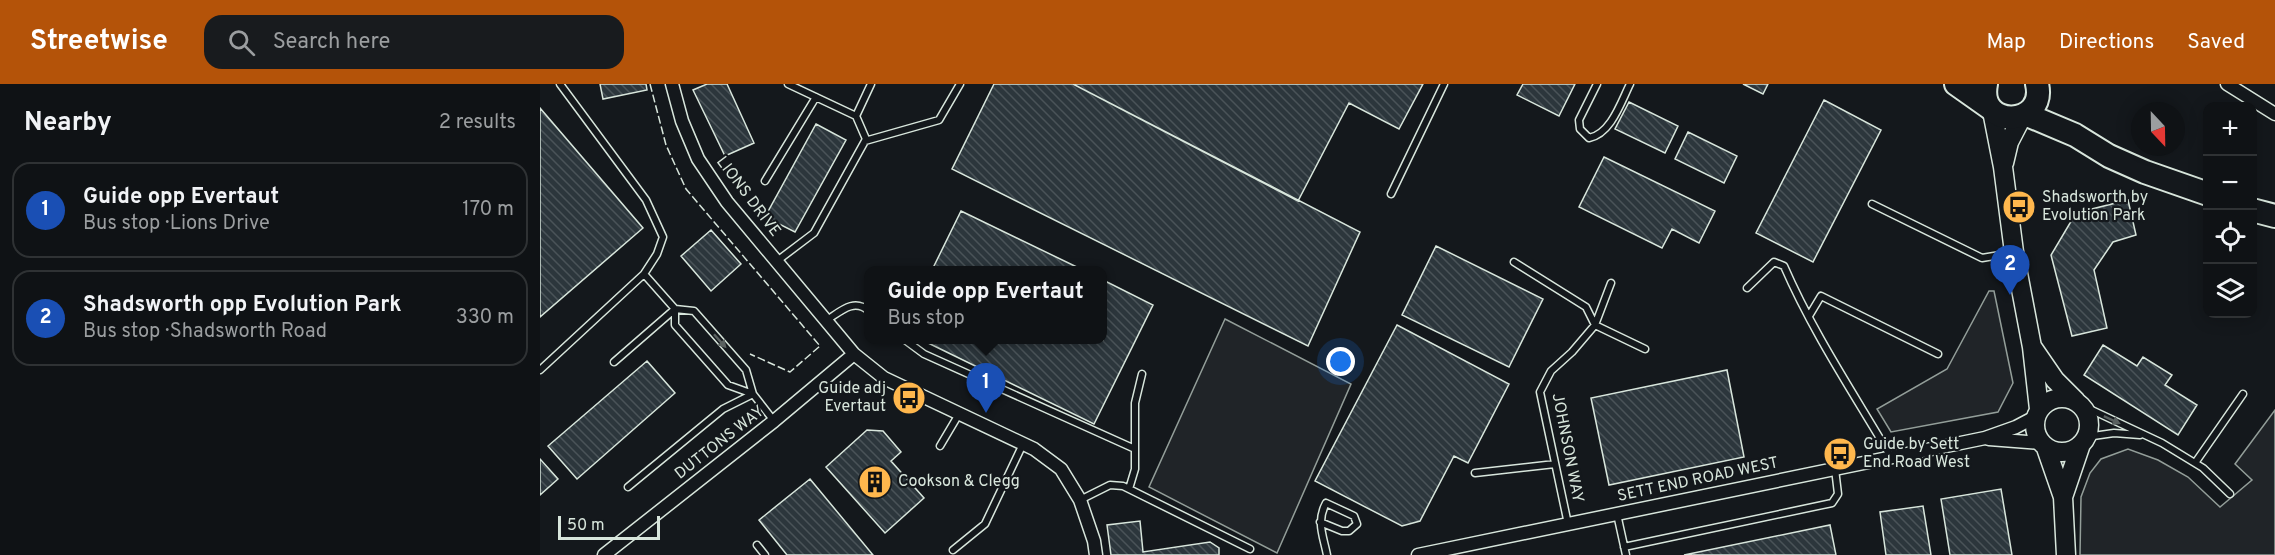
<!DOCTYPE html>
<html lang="en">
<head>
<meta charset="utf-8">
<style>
  :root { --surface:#0f1215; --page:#181b1e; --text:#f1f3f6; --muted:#9b9ea0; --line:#2f3234; --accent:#b45309 }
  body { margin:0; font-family:Overpass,sans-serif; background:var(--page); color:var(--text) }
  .controls { position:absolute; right:18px; top:18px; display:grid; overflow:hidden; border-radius:12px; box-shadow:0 3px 15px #0003 }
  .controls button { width:54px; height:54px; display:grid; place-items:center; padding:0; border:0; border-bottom:2px solid var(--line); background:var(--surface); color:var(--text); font:30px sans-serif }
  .compass { position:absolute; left:1591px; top:18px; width:54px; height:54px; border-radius:50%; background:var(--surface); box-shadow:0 3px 15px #0003; rotate:158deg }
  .scale { position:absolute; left:18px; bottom:15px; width:102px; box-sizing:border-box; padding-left:6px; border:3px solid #d8e6dc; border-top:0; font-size:16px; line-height:21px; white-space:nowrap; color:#d8e6dc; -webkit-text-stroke:4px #14181c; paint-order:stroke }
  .you { position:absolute; left:801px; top:278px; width:21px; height:21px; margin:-15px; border:4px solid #fff; border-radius:50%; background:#1a73e8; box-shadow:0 0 0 9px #1a73e833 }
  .badge { display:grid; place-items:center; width:39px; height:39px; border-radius:50%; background:var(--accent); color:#fff; font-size:20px; font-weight:700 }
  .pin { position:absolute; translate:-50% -50px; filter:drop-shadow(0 2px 3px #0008) }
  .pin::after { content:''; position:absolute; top:32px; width:21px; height:18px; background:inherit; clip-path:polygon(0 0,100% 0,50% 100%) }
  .popup { position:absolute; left:324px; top:182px; width:243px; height:78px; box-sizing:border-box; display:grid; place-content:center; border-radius:12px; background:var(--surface); filter:drop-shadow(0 2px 4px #0005); font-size:20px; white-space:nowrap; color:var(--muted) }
  .popup b { font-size:22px; color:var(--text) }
  .popup::after { content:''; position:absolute; left:50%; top:100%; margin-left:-12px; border:12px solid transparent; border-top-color:var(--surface) }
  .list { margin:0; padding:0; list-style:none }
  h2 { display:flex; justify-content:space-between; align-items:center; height:78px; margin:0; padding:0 24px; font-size:26px }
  h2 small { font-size:20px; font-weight:400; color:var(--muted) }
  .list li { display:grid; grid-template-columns:39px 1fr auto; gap:18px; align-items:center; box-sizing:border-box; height:96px; margin:0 12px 12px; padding:0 12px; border:2px solid var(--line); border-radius:18px }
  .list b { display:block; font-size:22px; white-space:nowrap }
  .list p { margin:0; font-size:20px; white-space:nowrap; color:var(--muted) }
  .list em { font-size:20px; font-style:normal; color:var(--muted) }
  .icon { flex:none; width:33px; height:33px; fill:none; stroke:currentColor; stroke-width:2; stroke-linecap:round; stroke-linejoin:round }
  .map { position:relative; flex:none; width:1735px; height:471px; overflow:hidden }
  header { display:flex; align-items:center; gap:36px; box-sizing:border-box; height:84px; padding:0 30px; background:var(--accent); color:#fff }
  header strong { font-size:28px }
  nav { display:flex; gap:33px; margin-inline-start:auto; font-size:21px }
  .search { width:420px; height:54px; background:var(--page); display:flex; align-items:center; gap:15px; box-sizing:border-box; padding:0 21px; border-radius:18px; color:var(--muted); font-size:22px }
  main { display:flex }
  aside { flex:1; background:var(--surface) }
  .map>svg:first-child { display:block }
  .green { fill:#202428; stroke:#939e99; stroke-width:1.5 }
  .building { fill:url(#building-back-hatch); stroke:#d8e6dc; stroke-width:1.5 }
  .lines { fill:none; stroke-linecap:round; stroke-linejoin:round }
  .lane-casing { stroke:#d8e6dc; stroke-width:9 }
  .street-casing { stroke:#d8e6dc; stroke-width:15 }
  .secondary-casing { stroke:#d8e6dc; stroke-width:21 }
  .highway-casing { stroke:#d8e6dc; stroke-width:26 }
  .lane { stroke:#14181c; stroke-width:6 }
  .street { stroke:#14181c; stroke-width:12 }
  .secondary { stroke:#14181c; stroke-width:18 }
  .highway { stroke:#14181c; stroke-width:22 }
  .fence { stroke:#d8e6dc; stroke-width:1.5; stroke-dasharray:8 3; stroke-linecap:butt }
  .oneway { fill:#59605f }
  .labels { text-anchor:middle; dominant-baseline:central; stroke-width:4.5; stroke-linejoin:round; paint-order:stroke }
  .street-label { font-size:16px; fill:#d8e6dc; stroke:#14181c }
  .poi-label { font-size:16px; fill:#d8e6dc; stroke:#14181c; text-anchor:start }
</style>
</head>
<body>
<header>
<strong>Streetwise</strong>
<div class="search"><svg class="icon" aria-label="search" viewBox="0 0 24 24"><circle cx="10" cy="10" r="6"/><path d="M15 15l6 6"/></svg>Search here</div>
<nav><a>Map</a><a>Directions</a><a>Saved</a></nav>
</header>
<main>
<aside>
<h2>Nearby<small>2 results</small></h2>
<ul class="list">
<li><span class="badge" style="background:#1a4fb4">1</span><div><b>Guide opp Evertaut</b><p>Bus stop · Lions Drive</p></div><em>170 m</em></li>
<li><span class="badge" style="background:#1a4fb4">2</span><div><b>Shadsworth opp Evolution Park</b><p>Bus stop · Shadsworth Road</p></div><em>330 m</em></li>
</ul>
</aside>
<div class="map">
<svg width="1735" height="471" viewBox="0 0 1735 471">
  <defs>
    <pattern id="building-back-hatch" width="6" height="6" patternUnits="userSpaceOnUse" patternTransform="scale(1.5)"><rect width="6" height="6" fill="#2c363c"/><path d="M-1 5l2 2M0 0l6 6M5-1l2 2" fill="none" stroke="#4a5358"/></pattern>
  </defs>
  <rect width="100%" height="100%" fill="#14181c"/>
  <path class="green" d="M1449 207H1454L1473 299 1458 328 1351 348 1337 325 1407 285Z
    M685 235 811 300 737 469 609 403Z
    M1735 326V471H1540L1541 413 1550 389 1561 375 1588 365 1618 376 1648 393 1680 423 1712 396 1695 380Z"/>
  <path class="building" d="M60 0H106L107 6 63 15Z
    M167 0H187L214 59 185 72 153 6Z
    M454 0H533L820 148 768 262 412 85Z
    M533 0H883L859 45 809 19 758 117Z
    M983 0H1035L1019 32 977 11Z
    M1203 0H1228L1223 10Z
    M1284 16 1341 46 1273 178 1216 149Z
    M1089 18 1138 42 1125 69 1075 45Z
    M0 24 103 144 0 233Z
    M276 40 306 56 255 148 225 133Z
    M1148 48 1197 72 1184 99 1135 75Z
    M1064 73 1175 127 1159 159 1132 145 1122 164 1039 123Z
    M1588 116 1596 151 1573 158 1554 186 1567 244 1532 252 1511 171 1536 129Z
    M421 127 543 186H392Z
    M171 146 201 180 171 207 141 172Z
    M896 162 1003 215 969 283 862 231Z
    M563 196 613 221 554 340 382 256H563Z
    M857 241 969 300 928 379 914 372 880 437 862 442 775 397Z
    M1563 261 1597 282 1603 273 1632 291 1625 301 1657 321 1638 351 1544 291Z
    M107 277 135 309 37 395 8 362Z
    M1187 286 1204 373 1069 401 1051 314Z
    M327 346 343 347 361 368 351 377 384 414 345 449 286 383Z
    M0 375 18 395 0 411Z
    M270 395 333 471H247L219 436Z
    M1461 405 1472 471H1410L1401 415Z
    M1383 422 1391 471H1346L1340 428Z
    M600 437 603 468 670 458 679 464V471H571L567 441Z
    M1290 441 1296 471H1144Z"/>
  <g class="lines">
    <g class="lane-casing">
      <path id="lane" d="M248 0 316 32
        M1057 0 1039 36 1040 45 1049 54C1071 50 1081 18 1090 0
        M316 32 331 0
        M325 57 399 36 420 0
        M225 97 276 13
        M851 110 904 0
        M1332 120 1442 174 1472 169
        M237 177 274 149 325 57 326 55 316 32
        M974 178 1046 223 1055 241 1105 265
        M104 190 135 225 154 227 206 286 213 310 234 337
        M1207 204 1234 178 1244 182C1273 249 1314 310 1351 373
        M135 225V241L188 301 213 310
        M1269 232 1281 212 1398 270
        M287 236C301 227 314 214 329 227
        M365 256 384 270 595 365
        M74 278 135 225
        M0 286 104 190 117 170 123 153 106 116 20 0
        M1541 321 1622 359 1663 384 1690 410
        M1546 353 1574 349 1600 351
        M400 362 419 330
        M1655 379 1703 310
        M935 389 1015 380
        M88 403 183 325 213 310
        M589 405 595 385V319L602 290
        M540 416 570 401 583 402 710 465
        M1077 430 1086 471
        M780 438 802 447H809L817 440 814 432 786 419C776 438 783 451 787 471
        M1028 440 1000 308 1011 287 1032 268 1055 241 1071 199
        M217 461 225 471
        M1084 463 1292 419 1298 410 1295 385
        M413 466 445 440 483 360"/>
    </g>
    <g class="street-casing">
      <path id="street" d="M132 0 142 37 158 75 187 118 314 270 344 294 494 365 521 385 540 416 554 457 556 471
        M1687 0 1735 30
        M1449 355 1501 359
        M64 471 234 337 314 270
        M878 471 1445 354 1476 343 1495 333"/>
    </g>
    <g class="secondary-casing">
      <path id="secondary" d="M1452 27 1463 83 1474 168 1492 263 1499 325
        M1464 79 1469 58 1483 31
        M1493 264 1515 296 1536 317
        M1495 341a27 27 0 1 1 54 0a27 27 0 1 1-54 0Z
        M1506 364 1523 413 1526 471
        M1523 413 1541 360"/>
    </g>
    <g class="highway-casing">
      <path id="highway" d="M1416 0 1450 24
        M1446 0C1437 46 1507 43 1497 0
        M1485 30 1535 51 1569 72 1605 88 1668 110
        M1712 126 1735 132"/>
    </g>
    <use href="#lane" class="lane"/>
    <use href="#street" class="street"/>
    <use href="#secondary" class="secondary"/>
    <use href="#highway" class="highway"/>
    <path class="fence" d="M110 0 126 61 146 105 280 262 250 288 210 270"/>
  </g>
  <defs><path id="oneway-solid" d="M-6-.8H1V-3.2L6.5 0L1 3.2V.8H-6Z" transform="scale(1.5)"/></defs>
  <g class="oneway">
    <use href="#oneway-solid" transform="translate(180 257) rotate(48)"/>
    <use href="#oneway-solid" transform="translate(1572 336) rotate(25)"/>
  </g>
  <defs>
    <g id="bus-disc" transform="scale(1.725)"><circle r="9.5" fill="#ffb74d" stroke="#14181c"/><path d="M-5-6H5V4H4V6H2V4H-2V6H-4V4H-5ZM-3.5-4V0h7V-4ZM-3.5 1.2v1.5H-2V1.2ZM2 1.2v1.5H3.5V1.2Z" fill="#111"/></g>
    <g id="building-disc" transform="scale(1.725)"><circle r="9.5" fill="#ffb74d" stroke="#14181c"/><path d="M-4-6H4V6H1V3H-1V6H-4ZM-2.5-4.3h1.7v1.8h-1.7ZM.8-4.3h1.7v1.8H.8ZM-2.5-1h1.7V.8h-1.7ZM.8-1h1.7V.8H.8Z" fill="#111"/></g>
  </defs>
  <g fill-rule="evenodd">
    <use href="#bus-disc" x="1479" y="123"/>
    <use href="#bus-disc" x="369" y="314"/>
    <use href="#bus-disc" x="1300" y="370"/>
    <use href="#building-disc" x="335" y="398"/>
  </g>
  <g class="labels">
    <g class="street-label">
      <text transform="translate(208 113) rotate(53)">LIONS DRIVE</text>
      <text transform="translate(180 359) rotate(-38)">DUTTONS WAY</text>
      <text transform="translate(1027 364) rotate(79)">JOHNSON WAY</text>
      <text transform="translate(1158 396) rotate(-12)">SETT END ROAD WEST</text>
    </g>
    <g class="poi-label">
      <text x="1502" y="114">Shadsworth by<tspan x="1502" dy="18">Evolution Park</tspan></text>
      <text x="346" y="305" text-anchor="end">Guide adj<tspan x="346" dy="18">Evertaut</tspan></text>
      <text x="1323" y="361">Guide by Sett<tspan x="1323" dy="18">End Road West</tspan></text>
      <text x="358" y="398">Cookson &amp; Clegg</text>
    </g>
  </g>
</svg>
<div class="controls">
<button>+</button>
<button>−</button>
<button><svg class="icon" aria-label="locate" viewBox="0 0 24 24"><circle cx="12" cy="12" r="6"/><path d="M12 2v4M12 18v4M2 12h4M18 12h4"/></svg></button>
<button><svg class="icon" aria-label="layers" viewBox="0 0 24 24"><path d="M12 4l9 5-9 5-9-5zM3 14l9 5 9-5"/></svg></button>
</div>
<svg class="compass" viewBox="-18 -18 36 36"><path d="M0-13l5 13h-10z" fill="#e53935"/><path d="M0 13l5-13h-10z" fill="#9b9ea0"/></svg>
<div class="scale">50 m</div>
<div class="you"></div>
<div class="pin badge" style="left:446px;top:329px;background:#1a4fb4">1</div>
<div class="popup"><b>Guide opp Evertaut</b>Bus stop</div>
<div class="pin badge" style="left:1470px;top:211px;background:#1a4fb4">2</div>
</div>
</main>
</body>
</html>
